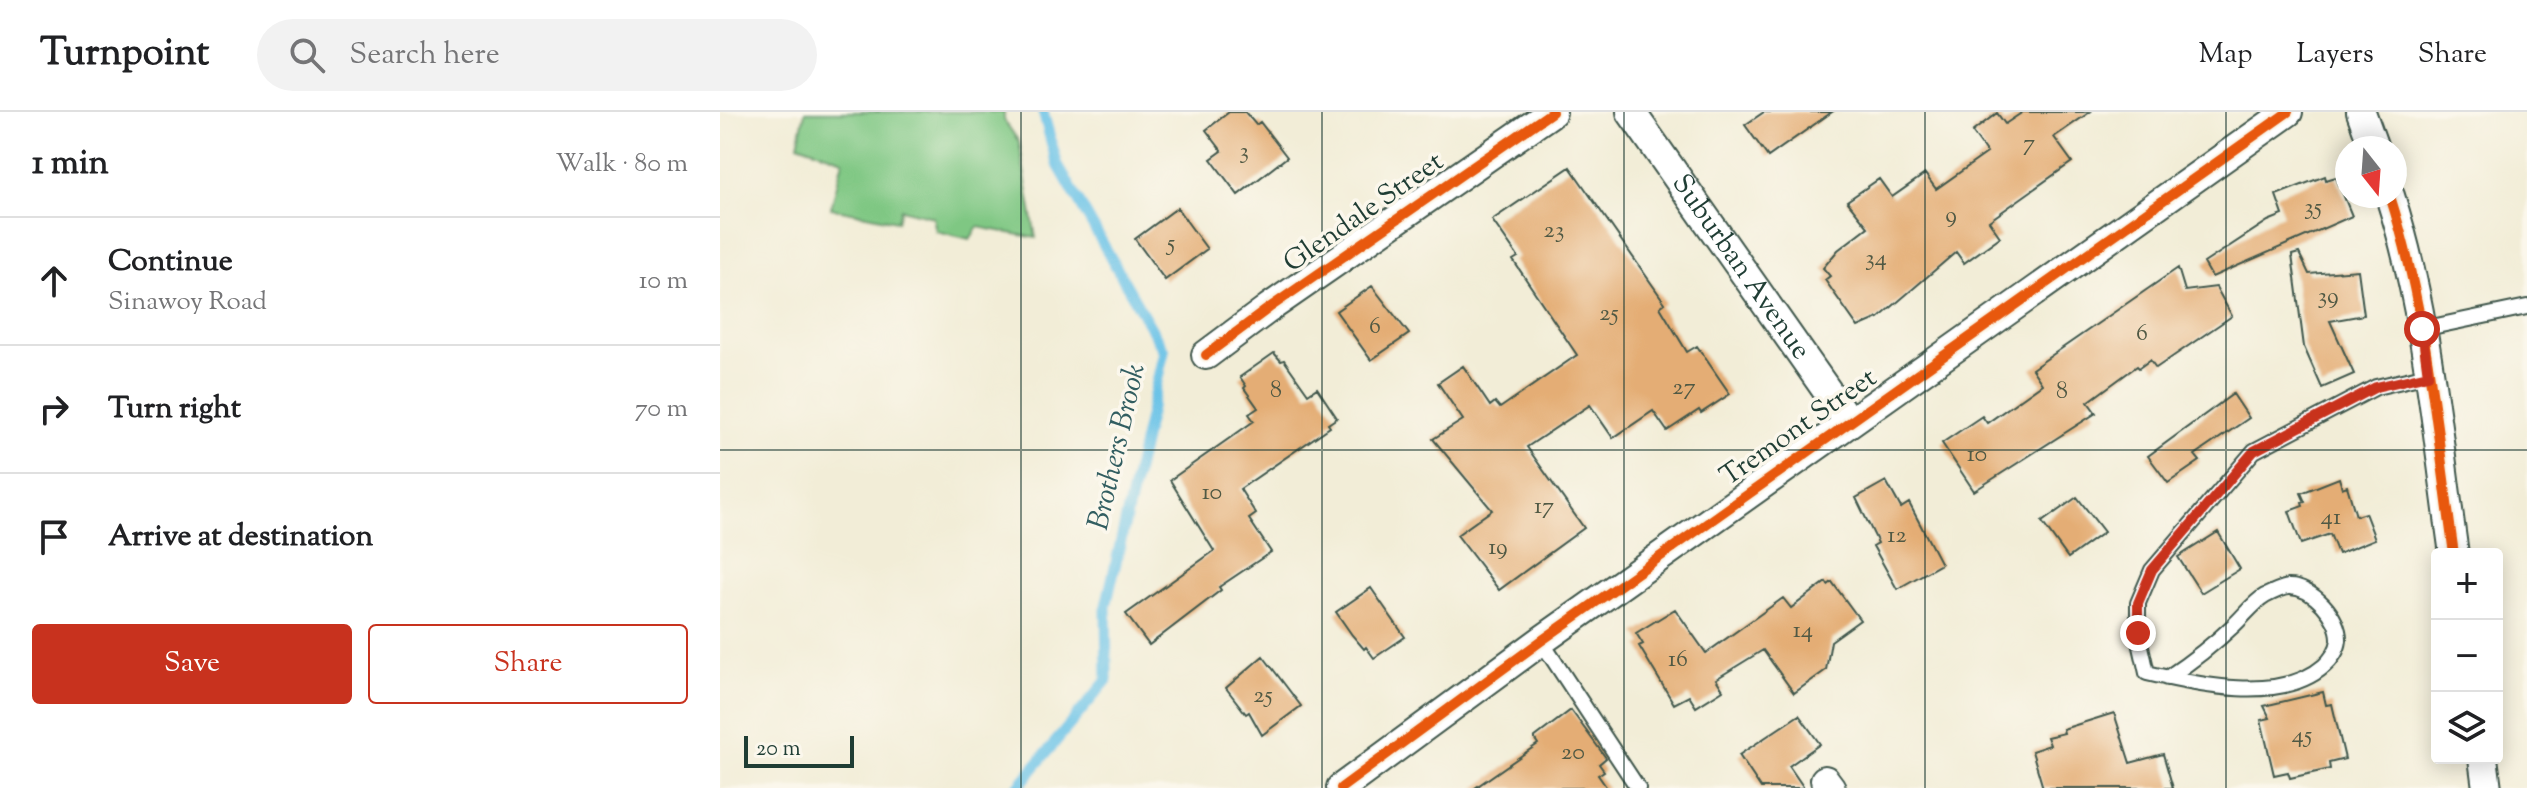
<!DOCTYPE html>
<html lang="en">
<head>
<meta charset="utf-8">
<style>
  :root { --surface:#fff; --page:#f2f2f2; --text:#202124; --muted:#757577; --line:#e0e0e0; --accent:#c8321e }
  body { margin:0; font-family:"Sorts Mill Goudy",serif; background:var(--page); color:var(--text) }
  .controls { position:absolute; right:24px; bottom:24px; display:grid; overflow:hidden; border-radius:8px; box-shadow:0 4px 20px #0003 }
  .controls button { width:72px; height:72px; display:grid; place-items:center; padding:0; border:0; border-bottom:2px solid var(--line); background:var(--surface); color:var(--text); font:40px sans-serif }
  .compass { position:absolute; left:1615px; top:24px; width:72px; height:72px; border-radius:50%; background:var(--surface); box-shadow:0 4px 20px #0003; rotate:163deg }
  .scale { position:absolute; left:24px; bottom:20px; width:110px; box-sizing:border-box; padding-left:8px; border:4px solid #1f3d34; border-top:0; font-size:22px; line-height:28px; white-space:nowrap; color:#1f3d34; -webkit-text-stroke:6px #fbf7ec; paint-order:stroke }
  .stop { position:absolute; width:24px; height:24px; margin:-18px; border:6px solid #c8321e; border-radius:50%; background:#fff }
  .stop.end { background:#c8321e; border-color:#fff; box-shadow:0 2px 8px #0008 }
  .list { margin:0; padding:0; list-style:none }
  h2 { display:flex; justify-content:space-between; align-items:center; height:104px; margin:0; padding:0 32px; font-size:34px }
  h2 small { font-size:26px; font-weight:400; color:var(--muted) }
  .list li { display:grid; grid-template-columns:52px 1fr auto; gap:24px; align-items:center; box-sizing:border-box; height:128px; padding:0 32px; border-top:2px solid var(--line) }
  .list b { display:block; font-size:30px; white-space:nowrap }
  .list p { margin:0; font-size:26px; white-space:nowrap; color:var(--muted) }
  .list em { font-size:26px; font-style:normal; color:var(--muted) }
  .actions { display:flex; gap:16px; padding:24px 32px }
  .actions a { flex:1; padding:18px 0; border:2px solid var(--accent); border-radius:8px; text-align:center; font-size:28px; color:var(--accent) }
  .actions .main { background:var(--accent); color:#fff }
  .icon { flex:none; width:44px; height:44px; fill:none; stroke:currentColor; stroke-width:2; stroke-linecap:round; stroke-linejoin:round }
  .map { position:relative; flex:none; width:1807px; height:676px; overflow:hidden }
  header { display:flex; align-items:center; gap:48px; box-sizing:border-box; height:112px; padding:0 40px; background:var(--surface); border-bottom:2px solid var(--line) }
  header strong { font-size:38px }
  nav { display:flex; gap:44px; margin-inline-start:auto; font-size:28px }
  .search { width:560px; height:72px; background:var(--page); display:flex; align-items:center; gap:20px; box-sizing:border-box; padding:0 28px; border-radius:44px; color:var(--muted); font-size:30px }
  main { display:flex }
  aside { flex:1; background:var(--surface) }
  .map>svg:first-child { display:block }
  .green { fill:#7fc783; stroke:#4f825c; stroke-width:2 }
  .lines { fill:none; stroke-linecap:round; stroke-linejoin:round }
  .stream { stroke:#69c2e7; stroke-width:11 }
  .building { fill:#e4ad74 }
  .lane-casing { stroke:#3f574c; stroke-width:18 }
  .street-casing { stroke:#3f574c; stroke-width:32 }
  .lane { stroke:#fff; stroke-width:14 }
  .street { stroke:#fff; stroke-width:28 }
  .cycleway-casing { stroke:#fbf7ec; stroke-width:15 }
  .cycleway { stroke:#e8590c; stroke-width:10 }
  .route { stroke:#c8321e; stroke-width:10 }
  .grid { fill:none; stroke:#1f3d34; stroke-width:2; stroke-opacity:0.55 }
  .labels { text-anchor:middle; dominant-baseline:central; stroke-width:7; stroke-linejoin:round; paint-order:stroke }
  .number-label { font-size:24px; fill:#505944 }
  .street-label { font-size:28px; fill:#1f3d34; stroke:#fbf7ec }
  .water-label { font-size:30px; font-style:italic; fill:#325e61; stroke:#fbf7ec }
</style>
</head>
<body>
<header>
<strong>Turnpoint</strong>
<div class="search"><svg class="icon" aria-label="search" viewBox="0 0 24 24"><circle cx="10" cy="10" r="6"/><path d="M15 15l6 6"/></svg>Search here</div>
<nav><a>Map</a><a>Layers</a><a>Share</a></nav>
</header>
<main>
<aside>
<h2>1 min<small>Walk · 80 m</small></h2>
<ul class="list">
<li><svg class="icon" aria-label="ahead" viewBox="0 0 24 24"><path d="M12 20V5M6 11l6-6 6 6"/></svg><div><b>Continue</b><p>Sinawoy Road</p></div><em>10 m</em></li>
<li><svg class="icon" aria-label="right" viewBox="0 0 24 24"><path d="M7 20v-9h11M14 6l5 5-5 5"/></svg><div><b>Turn right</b></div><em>70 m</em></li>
<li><svg class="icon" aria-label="arrive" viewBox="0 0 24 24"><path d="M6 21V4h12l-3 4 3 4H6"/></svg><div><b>Arrive at destination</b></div></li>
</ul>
<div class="actions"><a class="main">Save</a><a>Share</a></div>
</aside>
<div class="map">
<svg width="1807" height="676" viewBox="0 0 1807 676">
  <rect width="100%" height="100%" fill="#fbf7ec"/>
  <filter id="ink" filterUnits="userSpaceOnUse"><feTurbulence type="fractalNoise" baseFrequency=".0125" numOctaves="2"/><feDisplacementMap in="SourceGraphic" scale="16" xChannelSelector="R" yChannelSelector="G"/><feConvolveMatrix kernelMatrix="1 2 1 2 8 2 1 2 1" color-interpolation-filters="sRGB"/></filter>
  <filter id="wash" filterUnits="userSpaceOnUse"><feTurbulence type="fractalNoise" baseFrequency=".006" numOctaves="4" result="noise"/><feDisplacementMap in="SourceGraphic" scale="32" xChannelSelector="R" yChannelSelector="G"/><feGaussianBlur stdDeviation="1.8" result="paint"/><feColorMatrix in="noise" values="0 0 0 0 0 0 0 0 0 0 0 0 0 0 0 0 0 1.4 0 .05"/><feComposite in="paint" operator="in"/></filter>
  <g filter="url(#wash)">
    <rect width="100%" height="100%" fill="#f2edd7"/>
    <path class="green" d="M85 0H284V8L299 30 316 126 258 115 250 127 216 119 213 105 181 97 177 109 111 96 123 48 78 32Z"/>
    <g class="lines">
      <path class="stream" d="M297 676 387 568 386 494 444 239 337 51 323 0"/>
    </g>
    <g id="blocks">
      <path class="building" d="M509 0H525L536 13 540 10 567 45 518 83 491 47 502 39 486 18Z
        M1044 0H1112L1048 45 1025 13Z
        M1303 0H1370L1334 25 1352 50 1269 109 1280 125 1244 151 1236 140 1159 206 1138 215 1105 168 1110 164 1103 156 1118 138 1148 115 1127 89 1159 67 1172 85 1205 62 1216 77 1267 41 1252 20 1277 1 1285 12Z
        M850 55 945 191 940 195 967 240 977 234 1010 282 981 301 979 298 947 319 933 299 893 326 870 293 807 335 864 416 779 478 737 423 772 398 713 327 743 308 718 271 743 254 770 294 775 290 780 296 857 243 793 148 798 145 772 108Z
        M1605 64 1606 68 1616 65 1632 104 1492 165 1484 151 1548 109 1563 103 1556 83Z
        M457 96 487 137 445 168 415 127Z
        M1579 141 1589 162 1638 158 1644 203 1610 209 1634 262 1602 276 1584 235 1572 143Z
        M1458 156 1465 179 1496 175 1512 204 1436 256 1430 248 1419 256 1417 254 1368 290 1376 301 1254 379 1222 331 1262 304 1267 311 1322 272 1312 257Z
        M652 174 689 222 651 248 616 199Z
        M554 241 561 249 564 248 588 282 597 276 617 306 608 312 610 315 520 377 536 402 529 407 551 440 499 475 501 478 429 533 406 502 494 439 450 368 534 309 529 302 538 296 524 276 526 274 520 265Z
        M1513 282 1529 306 1475 343 1480 349 1448 371 1428 344Z
        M1619 366 1622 376 1627 374 1636 404 1645 401 1655 427 1618 442 1610 422 1581 432 1569 399 1583 394 1582 391 1585 390 1581 381Z
        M1166 369 1181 396 1189 391 1221 452 1177 477 1153 434 1158 431 1136 386Z
        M1357 385 1384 420 1348 446 1322 410Z
        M1498 420 1520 457 1481 481 1458 445Z
        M1106 470 1108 473 1112 470 1140 508 1111 529 1106 558 1074 581 1043 538 996 567 1003 578 976 595 969 584 954 592 919 534 923 532 916 521 955 497 986 541 1063 486 1071 496Z
        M651 476 685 525 654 546 646 535 644 537 632 523 616 500Z
        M543 544 581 594 542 623 529 600 526 602 506 576Z
        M1603 580 1606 593 1612 592 1625 647 1609 651 1610 657 1570 666 1568 660 1554 663 1541 608 1550 606 1544 594Z
        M851 598 886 646 879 652 884 659 878 663 887 676H755L818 632 814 626Z
        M1394 601 1410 651 1443 642 1453 676H1323L1312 639 1330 633 1327 625 1344 621 1343 617Z
        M1079 603 1100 632 1069 654 1084 676H1041L1019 643Z"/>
    </g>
  </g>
  <g filter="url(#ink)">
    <use href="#blocks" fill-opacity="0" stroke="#3f574c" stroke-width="2"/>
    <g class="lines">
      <g class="lane-casing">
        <path id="lane" d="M1702 217 1807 195
          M821 529 918 676
          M1447 566C1471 550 1493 533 1514 513 1524 504 1534 490 1545 484 1551 481 1563 476 1568 475 1592 474 1620 505 1619 528 1618 538 1611 548 1604 554 1561 592 1477 573 1427 561L1418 521V491L1432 458 1534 339 1656 275 1708 263"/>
      </g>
      <g class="street-casing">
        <g id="street">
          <path id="s1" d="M911 0 1129 310"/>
          <path d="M1641 0 1654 36"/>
          <path d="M1670 84C1707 199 1717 323 1734 442"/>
          <path d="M486 243 549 196 832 0"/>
          <path d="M1763 646 1767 676"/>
          <path d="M1105 668 1111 676"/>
          <path d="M621 676 821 529 1568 0"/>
        </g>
      </g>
      <use href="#lane" class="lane"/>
      <use href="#street" class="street"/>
      <g class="cycleway-casing">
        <path id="cycleway" d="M1670 84C1707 199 1717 323 1734 442
          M486 243 549 196 832 0
          M621 676 821 529 1568 0"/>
      </g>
      <use href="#cycleway" class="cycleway"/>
    </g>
  </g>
  <g class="lines" filter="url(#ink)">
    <path class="route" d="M1418 521V491L1432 458 1534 339 1656 275 1708 263 1702 217"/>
  </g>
  <path class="grid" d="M301 0V676M602 0V676M904 0V676M1205 0V676M1506 0V676M0 338H1807"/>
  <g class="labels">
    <g class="number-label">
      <text x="1309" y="32">7</text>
      <text x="524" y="40">3</text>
      <text x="1593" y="96">35</text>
      <text x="1231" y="104">9</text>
      <text x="834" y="119">23</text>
      <text x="451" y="132">5</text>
      <text x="1156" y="147">34</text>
      <text x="1608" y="185">39</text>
      <text x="889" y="202">25</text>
      <text x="655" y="215">6</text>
      <text x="1422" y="222">6</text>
      <text x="964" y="276">27</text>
      <text x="556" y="279">8</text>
      <text x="1342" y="280">8</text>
      <text x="1257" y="343">10</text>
      <text x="492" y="381">10</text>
      <text x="824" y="395">17</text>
      <text x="1611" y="406">41</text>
      <text x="1177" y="424">12</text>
      <text x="778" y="436">19</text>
      <text x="1083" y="519">14</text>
      <text x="958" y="548">16</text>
      <text x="543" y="584">25</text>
      <text x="1582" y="624">45</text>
      <text x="853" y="641">20</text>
    </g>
    <g class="street-label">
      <text transform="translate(644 101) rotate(-35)">Glendale Street</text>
      <text stroke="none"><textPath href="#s1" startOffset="190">Suburban Avenue</textPath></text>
      <text transform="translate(1079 316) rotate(-35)">Tremont Street</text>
    </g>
    <g class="water-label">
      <text transform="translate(398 335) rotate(-77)">Brothers Brook</text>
    </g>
  </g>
</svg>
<div class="controls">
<button>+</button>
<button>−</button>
<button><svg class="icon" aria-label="layers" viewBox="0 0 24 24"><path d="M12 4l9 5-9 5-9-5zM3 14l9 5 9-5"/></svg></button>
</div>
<svg class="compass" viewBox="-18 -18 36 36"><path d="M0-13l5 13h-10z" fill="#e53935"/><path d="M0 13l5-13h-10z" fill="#757577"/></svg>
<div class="scale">20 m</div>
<div class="stop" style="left:1702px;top:217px"></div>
<div class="stop end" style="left:1418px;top:521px"></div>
</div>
</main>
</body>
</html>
